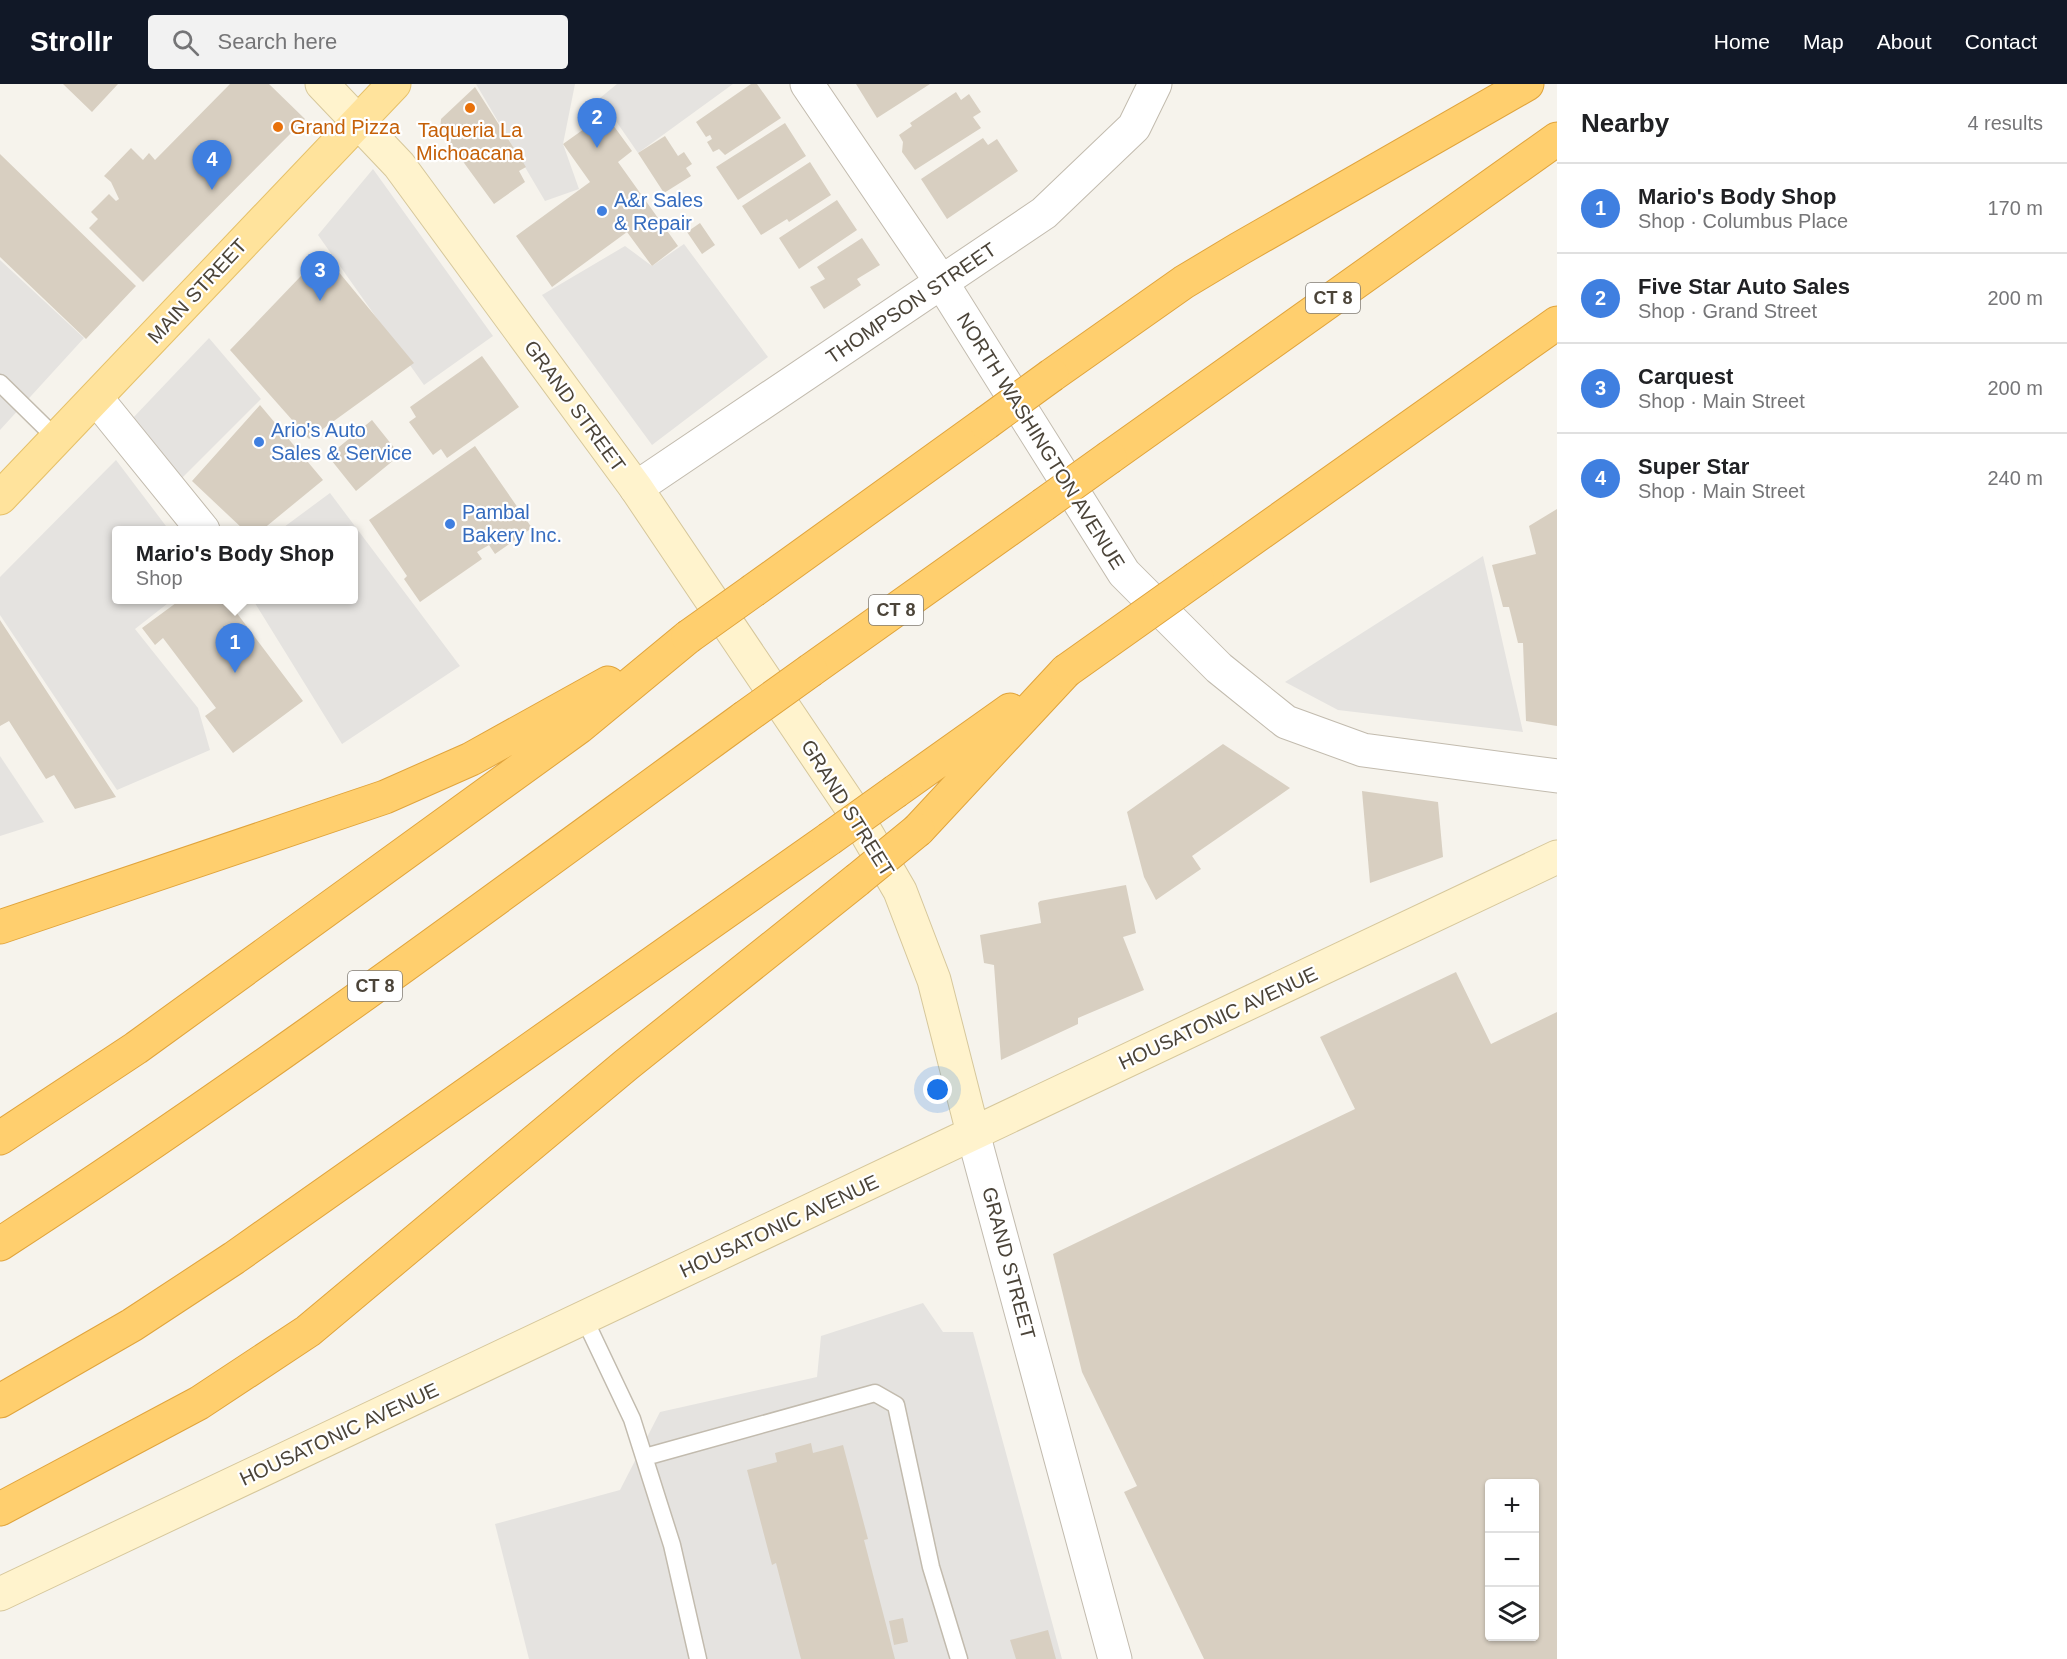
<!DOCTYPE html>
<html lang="en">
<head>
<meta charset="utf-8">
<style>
  :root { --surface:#fff; --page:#f2f2f2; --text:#202124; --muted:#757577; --line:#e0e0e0; --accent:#111827 }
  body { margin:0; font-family:Helvetica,sans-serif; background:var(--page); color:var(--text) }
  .controls { position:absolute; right:18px; bottom:18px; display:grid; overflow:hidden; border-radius:6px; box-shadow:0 2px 4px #0004 }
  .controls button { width:54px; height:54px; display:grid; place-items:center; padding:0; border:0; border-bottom:2px solid var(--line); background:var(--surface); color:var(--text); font:30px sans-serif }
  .you { position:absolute; left:938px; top:1006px; width:21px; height:21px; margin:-15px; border:4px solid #fff; border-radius:50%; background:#1a73e8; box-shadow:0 0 0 9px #1a73e833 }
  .badge { display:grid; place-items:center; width:39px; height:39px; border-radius:50%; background:var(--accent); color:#fff; font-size:20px; font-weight:700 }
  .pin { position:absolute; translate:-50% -50px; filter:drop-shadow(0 2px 3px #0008) }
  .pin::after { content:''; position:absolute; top:32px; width:21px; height:18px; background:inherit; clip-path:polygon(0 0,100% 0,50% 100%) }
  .popup { position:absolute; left:112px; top:442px; width:246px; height:78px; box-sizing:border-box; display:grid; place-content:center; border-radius:6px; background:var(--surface); filter:drop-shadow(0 2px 4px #0005); font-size:20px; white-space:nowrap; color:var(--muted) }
  .popup b { font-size:22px; color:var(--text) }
  .popup::after { content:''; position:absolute; left:50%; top:100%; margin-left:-12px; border:12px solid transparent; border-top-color:var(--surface) }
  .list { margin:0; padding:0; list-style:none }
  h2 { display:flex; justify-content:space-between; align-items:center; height:78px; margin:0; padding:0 24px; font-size:26px }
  h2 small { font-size:20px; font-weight:400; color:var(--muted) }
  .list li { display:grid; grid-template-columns:39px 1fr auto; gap:18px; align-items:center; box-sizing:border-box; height:90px; padding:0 24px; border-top:2px solid var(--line) }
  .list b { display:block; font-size:22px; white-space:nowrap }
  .list p { margin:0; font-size:20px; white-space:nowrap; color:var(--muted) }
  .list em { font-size:20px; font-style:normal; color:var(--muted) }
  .icon { flex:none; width:33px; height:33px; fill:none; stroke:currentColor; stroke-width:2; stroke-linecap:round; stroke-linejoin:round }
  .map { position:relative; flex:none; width:1557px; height:1575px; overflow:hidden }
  header { display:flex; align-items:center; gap:36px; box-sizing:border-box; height:84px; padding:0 30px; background:var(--accent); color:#fff }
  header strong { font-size:28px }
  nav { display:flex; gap:33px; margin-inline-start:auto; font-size:21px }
  .search { width:420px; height:54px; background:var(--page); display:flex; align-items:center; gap:15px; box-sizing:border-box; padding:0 21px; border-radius:6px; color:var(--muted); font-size:22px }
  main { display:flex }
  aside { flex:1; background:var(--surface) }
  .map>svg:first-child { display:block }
  .parking { fill:#e5e3e0 }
  .building { fill:#d8cfc1; fill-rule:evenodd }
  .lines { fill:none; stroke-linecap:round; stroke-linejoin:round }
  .lane-casing { stroke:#c2bbae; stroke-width:19 }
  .street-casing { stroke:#c2bbae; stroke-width:35 }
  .secondary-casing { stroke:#d6c79b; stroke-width:35 }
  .primary-casing { stroke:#e6c16a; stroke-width:35 }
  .highway-casing { stroke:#e0a43c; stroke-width:35 }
  .lane { stroke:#fff; stroke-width:16 }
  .street { stroke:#fff; stroke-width:33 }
  .secondary { stroke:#fff3cd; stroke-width:33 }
  .primary { stroke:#ffe39c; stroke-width:33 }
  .highway { stroke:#ffcf6e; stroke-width:33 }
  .highway-bridge-casing { stroke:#e0a43c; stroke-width:35; stroke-linecap:butt }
  .highway-bridge { stroke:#ffcf6e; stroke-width:33 }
  .food-dot { fill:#e8710a; stroke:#fff; stroke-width:2 }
  .shop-dot { fill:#3f7fe0; stroke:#fff; stroke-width:2 }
  .labels { text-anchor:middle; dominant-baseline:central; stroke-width:4.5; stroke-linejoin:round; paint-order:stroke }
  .shield { fill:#fff; stroke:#817c74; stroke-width:1.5 }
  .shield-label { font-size:18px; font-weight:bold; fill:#4b4439 }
  .food-label { font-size:20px; fill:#c56008; stroke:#fff; text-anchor:start }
  .shop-label { font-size:20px; fill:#366cbe; stroke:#fff; text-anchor:start }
  .street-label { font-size:20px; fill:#4b4439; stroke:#fff }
</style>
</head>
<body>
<header>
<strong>Strollr</strong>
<div class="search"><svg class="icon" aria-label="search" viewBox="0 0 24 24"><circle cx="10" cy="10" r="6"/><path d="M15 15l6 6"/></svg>Search here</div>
<nav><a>Home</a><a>Map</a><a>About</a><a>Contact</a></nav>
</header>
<main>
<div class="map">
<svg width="1557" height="1575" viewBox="0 0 1557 1575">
  <rect width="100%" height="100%" fill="#f6f3ec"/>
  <path class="parking" d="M476 0H575L563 60 579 105 545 117Z
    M617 0H733L638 69 600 14Z
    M373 85 493 252 424 301 318 151Z
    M684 160 768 273 652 361 542 211 625 162 652 182Z
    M0 176 84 254 0 346Z
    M209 254 261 315 176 400 131 336Z
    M116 376 169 446H116V516H172L135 545 198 624 210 666 117 706 0 531V493Z
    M330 409 460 582 342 660 253 516H354V446H280Z
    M1483 472 1523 648 1338 626 1285 598Z
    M0 672 44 738 0 752Z
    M923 1219 943 1248H973L1062 1575H529L495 1440 620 1406 660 1328 817 1293 821 1252Z"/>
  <path class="building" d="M63 0H118L92 28Z
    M230 0H269L305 35 143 198 89 144 98 135 91 128 109 110 116 117 119 115 111 98 104 92 131 64 143 76 149 69 155 76Z
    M751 0H757L781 34 725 71 719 65 713 68 707 58 712 55 710 51 706 53 696 38Z
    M856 0H930L877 34Z
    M475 3 526 83 519 87 525 98 494 120 440 46 441 35Z
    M956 8 961 16 969 10 981 28 973 33 981 44 915 86 902 68 903 58 899 51 912 42 910 39Z
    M605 30 632 67 618 78 678 162 652 182 627 148 552 203 516 152 590 98 563 60Z
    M785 39 806 72 738 116 716 83Z
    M665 52 678 72 684 68 692 80 686 84 691 92 664 109 638 69Z
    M983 54 988 61 997 55 1018 87 947 135 921 95Z
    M0 70 136 202 86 255 0 173Z
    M810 78 831 111 789 138 787 135 761 151 742 122Z
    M837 116 857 146 799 185 779 154Z
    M700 139 715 161 702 170 687 148Z
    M862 154 880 181 857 195 861 201 824 225 810 203 825 195 817 183Z
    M323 169 414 279 309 355 230 266Z
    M482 272 519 323 447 374 441 365 433 371 409 338 416 333 410 323Z
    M260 321 323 396 262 446H244L192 397Z
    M372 336 400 371 356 407 328 372Z
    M475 362 532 444 495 470 489 461 477 468 482 475 420 518 404 495 407 492 369 436Z
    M1557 425V642L1526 637 1523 559H1518L1509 523H1503L1492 481 1536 470 1529 442Z
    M180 516H227L303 617 233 669 205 632 216 624 163 554 155 561 142 544Z
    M0 536 116 713 75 725 54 691 46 695 9 637 0 642Z
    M1223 660 1290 704 1192 772 1201 785 1156 816 1144 793 1127 728Z
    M1362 707 1438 718 1443 773 1370 799Z
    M1126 801 1136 849 1123 853 1144 906 1078 934V940L1001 976 994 881 984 879 980 851 1041 839 1038 819 1040 817Z
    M1456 888 1491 960 1557 928V1575H1204L1124 1408 1137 1402 1082 1288 1053 1170 1355 1025 1320 953ZM1490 1400H1534V1552H1490Z
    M811 1359 813 1369 843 1361 868 1455 864 1456 895 1575H801L776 1479 772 1481 747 1386 777 1378 775 1369Z
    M903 1534 908 1558 894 1561 889 1537Z
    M1048 1546 1056 1575H1016L1010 1556Z"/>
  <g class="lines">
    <g class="lane-casing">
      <path id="lane" d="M0 299 57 355
        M584 1234 632 1335 672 1461 698 1575
        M645 1373 875 1309 896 1321 931 1483 959 1575"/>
    </g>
    <g class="street-casing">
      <path id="street" d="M807 0 942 199 1124 489 1219 584 1286 638 1363 666 1557 692
        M96 314 203 446
        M636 404 1044 129 1134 43 1155 0
        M973 1049 1115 1575"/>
    </g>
    <g class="secondary-casing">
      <path id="secondary" d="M322 0 399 81 636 404 853 726 900 807 934 896 973 1049
        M0 1510 1557 773"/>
    </g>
    <g class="primary-casing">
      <path id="primary" d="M0 414 394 0"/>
    </g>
    <g class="highway-casing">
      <path id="highway" d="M1052 291 1184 198 1239 165 1527 0
        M1110 373 1557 55
        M1197 494 1557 239
        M754 506 986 339
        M811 586 1043 421
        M896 707 1010 626
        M918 746 1066 587
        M0 843 385 713 471 675 608 599
        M0 1054 136 964 579 643 688 553
        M0 1160C255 995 498 813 744 634
        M0 1317 132 1241 234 1174 829 755
        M0 1425 199 1319 308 1247 626 981 857 796"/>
    </g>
    <use href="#lane" class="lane"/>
    <use href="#street" class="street"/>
    <use href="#secondary" class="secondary"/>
    <use href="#primary" class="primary"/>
    <use href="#highway" class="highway"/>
    <g class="highway-bridge-casing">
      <path id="highway-bridge" d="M986 339 1052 291
        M1043 421 1110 373
        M688 553 754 506
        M1066 587 1197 494
        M744 634 811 586
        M829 755 896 707
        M857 796 918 746"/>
    </g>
    <use href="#highway-bridge" class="highway-bridge"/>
  </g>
  <g class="food-dot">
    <circle cx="470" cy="24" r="6"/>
    <circle cx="278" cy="43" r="6"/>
  </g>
  <g class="shop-dot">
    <circle cx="602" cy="127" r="6"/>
    <circle cx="259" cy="358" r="6"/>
    <circle cx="450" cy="440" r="6"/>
  </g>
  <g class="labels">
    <g class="shield">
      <rect x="1306" y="199" width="54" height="30" rx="4.5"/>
      <rect x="869" y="511" width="54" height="30" rx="4.5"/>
      <rect x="348" y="887" width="54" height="30" rx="4.5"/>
    </g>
    <g class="shield-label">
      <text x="1333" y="214">CT 8</text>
      <text x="896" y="526">CT 8</text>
      <text x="375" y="902">CT 8</text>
    </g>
    <g class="food-label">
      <text x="290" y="43">Grand Pizza</text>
      <text x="470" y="46" text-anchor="middle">Taqueria La<tspan x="470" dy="23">Michoacana</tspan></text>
    </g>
    <g class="shop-label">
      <text x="614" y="116">A&amp;r Sales<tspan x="614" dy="23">&amp; Repair</tspan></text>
      <text x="271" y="346">Ario's Auto<tspan x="271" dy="23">Sales &amp; Service</tspan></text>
      <text x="462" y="428">Pambal<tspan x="462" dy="23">Bakery Inc.</tspan></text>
    </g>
    <g class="street-label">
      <text transform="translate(197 207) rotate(-47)">MAIN STREET</text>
      <text transform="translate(911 219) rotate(-34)">THOMPSON STREET</text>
      <text transform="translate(575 322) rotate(54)">GRAND STREET</text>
      <text transform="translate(1041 357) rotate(58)">NORTH WASHINGTON AVENUE</text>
      <text transform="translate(848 724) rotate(58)">GRAND STREET</text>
      <text transform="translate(1218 934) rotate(-25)">HOUSATONIC AVENUE</text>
      <text transform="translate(779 1142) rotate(-25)">HOUSATONIC AVENUE</text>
      <text transform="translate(1009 1179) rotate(75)">GRAND STREET</text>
      <text transform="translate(339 1350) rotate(-25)">HOUSATONIC AVENUE</text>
    </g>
  </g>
</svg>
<div class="controls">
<button>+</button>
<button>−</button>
<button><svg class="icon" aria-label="layers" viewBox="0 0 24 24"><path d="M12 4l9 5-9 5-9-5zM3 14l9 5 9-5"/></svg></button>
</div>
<div class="you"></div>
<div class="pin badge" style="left:235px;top:589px;background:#3f7fe0">1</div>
<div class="popup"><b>Mario's Body Shop</b>Shop</div>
<div class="pin badge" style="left:597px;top:64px;background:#3f7fe0">2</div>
<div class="pin badge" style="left:320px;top:217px;background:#3f7fe0">3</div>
<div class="pin badge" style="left:212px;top:106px;background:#3f7fe0">4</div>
</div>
<aside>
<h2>Nearby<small>4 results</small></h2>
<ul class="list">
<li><span class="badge" style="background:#3f7fe0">1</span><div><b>Mario's Body Shop</b><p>Shop · Columbus Place</p></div><em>170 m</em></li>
<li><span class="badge" style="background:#3f7fe0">2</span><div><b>Five Star Auto Sales</b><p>Shop · Grand Street</p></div><em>200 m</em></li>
<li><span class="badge" style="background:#3f7fe0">3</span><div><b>Carquest</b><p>Shop · Main Street</p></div><em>200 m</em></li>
<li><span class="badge" style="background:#3f7fe0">4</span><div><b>Super Star</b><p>Shop · Main Street</p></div><em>240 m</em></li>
</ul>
</aside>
</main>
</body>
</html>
